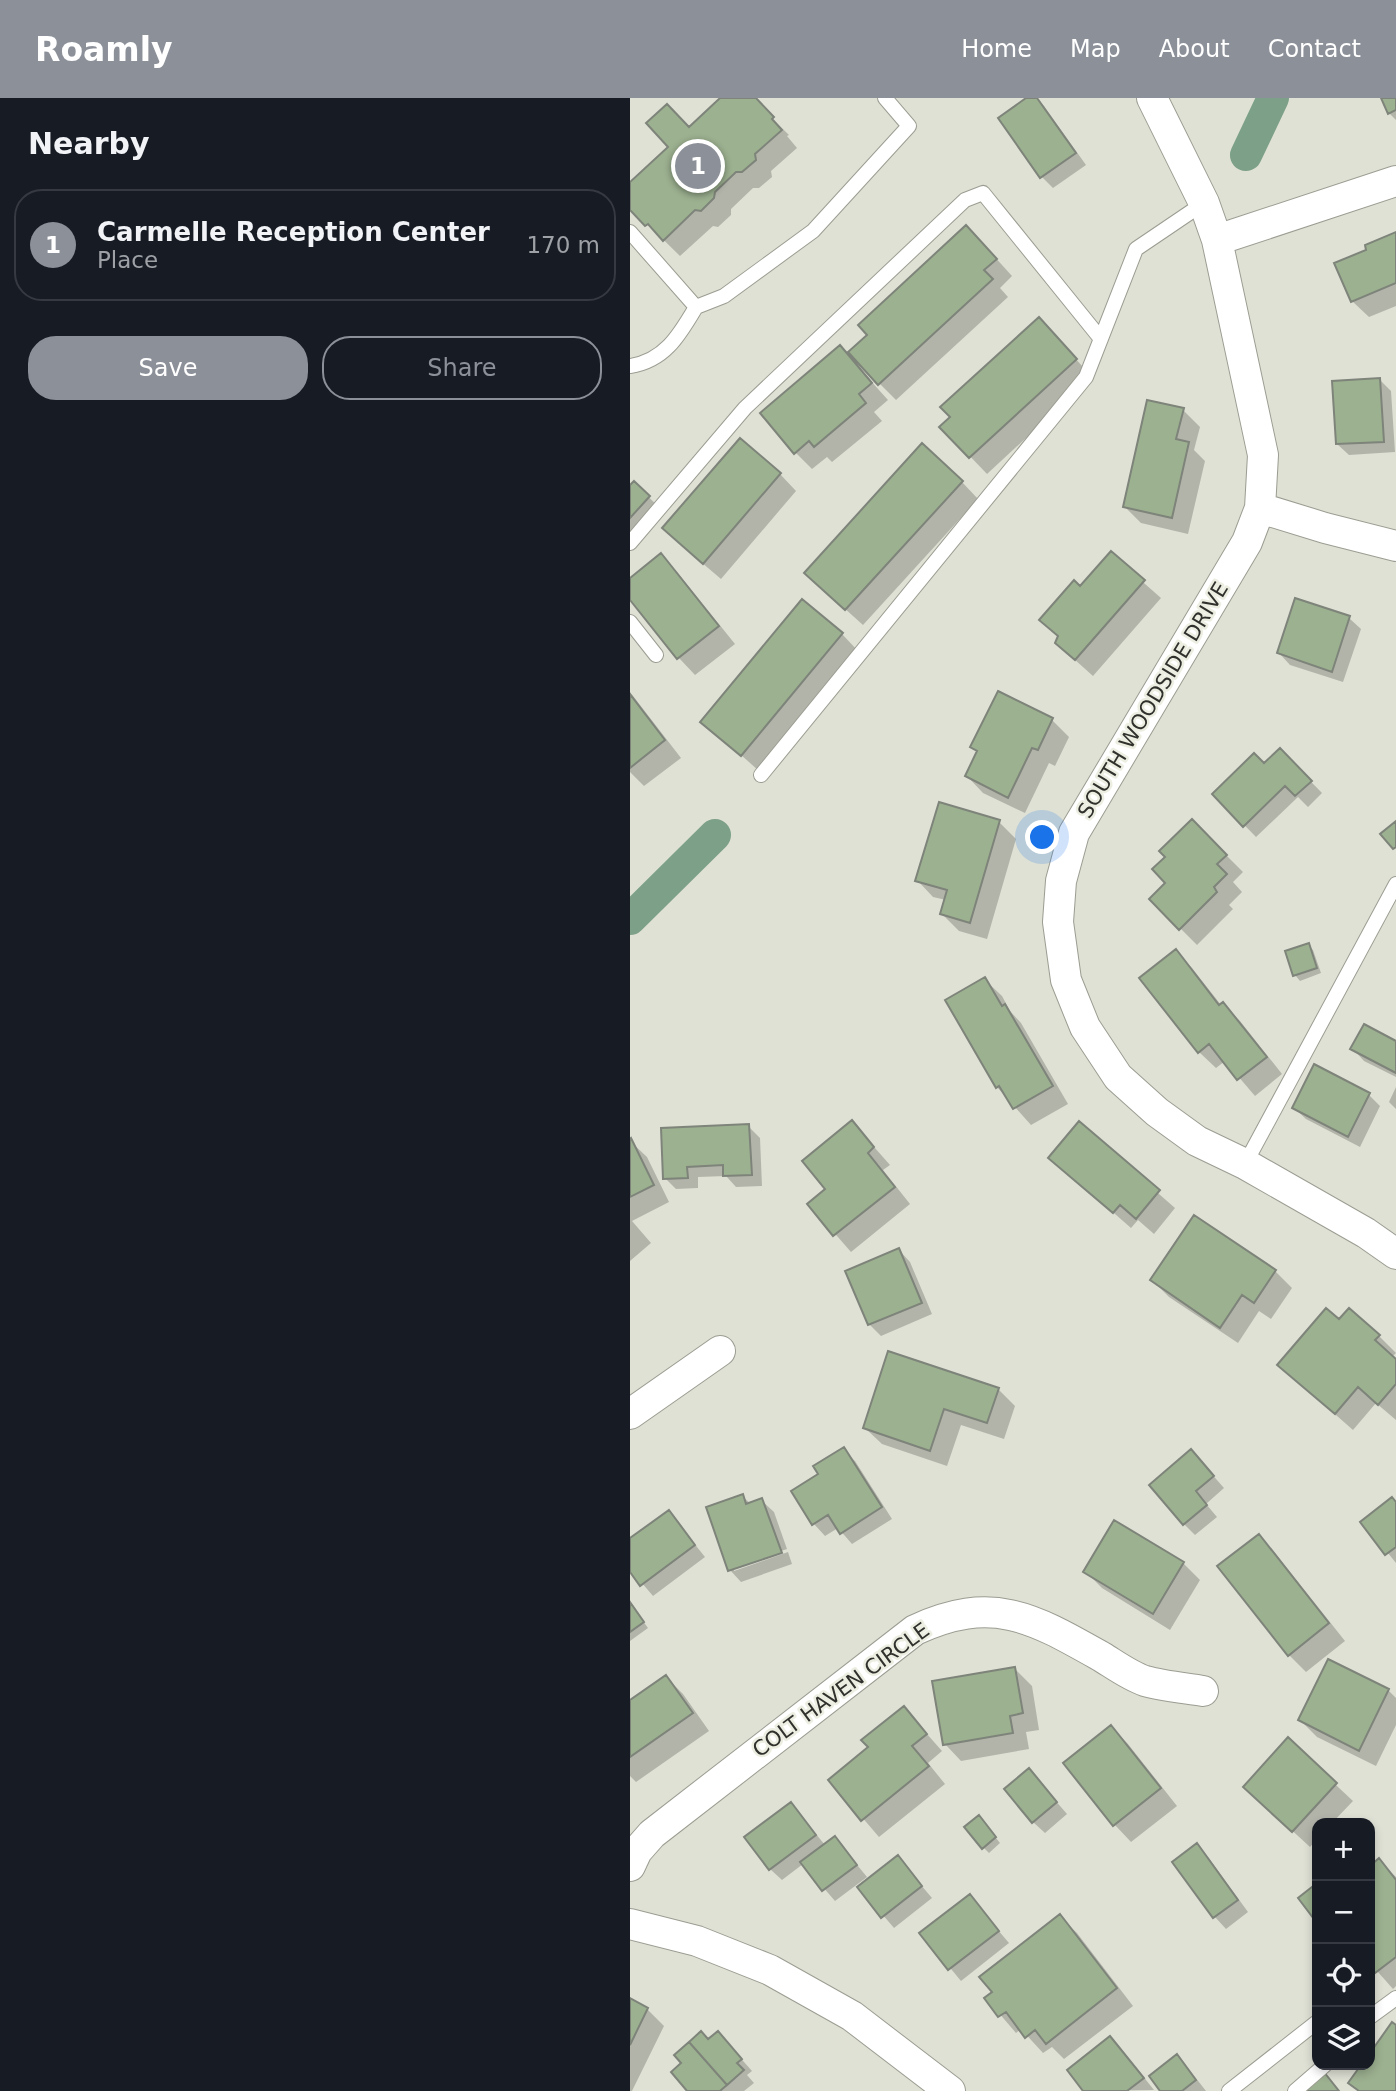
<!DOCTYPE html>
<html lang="en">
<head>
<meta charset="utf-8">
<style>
  :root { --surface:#171b24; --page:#20242c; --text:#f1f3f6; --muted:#9ea1a6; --line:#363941; --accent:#8c9099 }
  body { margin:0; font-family:"DejaVu Sans",sans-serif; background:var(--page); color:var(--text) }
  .controls { position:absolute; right:21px; bottom:21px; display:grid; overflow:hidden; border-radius:14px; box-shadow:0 4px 10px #0003 }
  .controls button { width:63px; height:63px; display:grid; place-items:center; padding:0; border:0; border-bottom:2px solid var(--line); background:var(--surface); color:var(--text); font:35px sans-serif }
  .you { position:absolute; left:413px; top:740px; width:24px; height:24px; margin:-18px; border:5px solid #fff; border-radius:50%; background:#1a73e8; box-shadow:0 0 0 10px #1a73e833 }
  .badge { display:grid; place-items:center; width:46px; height:46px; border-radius:50%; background:var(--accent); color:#fff; font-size:23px; font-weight:700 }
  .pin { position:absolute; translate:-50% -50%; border:4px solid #fff; box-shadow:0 2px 7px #0006 }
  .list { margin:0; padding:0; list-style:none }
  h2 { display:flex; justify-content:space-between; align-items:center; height:91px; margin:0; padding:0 28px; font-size:30px }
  h2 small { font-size:23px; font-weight:400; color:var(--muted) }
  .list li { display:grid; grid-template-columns:46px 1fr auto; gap:21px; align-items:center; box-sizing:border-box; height:112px; margin:0 14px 14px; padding:0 14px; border:2px solid var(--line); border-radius:28px }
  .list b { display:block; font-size:26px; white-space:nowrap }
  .list p { margin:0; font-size:23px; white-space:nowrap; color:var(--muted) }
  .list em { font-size:23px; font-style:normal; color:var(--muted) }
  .actions { display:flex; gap:14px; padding:21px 28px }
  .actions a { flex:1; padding:16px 0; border:2px solid var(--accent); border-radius:28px; text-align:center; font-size:24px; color:var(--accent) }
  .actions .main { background:var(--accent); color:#fff }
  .icon { flex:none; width:38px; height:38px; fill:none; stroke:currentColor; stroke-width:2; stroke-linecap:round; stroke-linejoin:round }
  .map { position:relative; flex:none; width:766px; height:1993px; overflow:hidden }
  header { display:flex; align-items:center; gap:42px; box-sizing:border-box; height:98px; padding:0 35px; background:var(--accent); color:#fff }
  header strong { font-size:33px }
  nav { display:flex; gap:38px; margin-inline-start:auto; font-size:24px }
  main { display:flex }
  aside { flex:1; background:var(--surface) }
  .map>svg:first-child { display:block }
  .shadow { fill:#0003 }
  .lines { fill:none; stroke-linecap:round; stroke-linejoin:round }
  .canal { stroke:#7da088; stroke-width:32 }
  .building { fill:#9cb190; stroke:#7e847a; stroke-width:2 }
  .service-casing { stroke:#9c9d92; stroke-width:16 }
  .minor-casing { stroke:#9c9d92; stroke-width:32 }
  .service { stroke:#fff; stroke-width:14 }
  .minor { stroke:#fff; stroke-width:30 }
  .labels { text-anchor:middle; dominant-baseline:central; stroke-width:5; stroke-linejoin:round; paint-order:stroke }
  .street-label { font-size:21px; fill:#30302c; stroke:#edeee2 }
</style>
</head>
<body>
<header>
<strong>Roamly</strong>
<nav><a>Home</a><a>Map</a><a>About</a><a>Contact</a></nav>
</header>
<main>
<aside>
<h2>Nearby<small></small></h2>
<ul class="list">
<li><span class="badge">1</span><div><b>Carmelle Reception Center</b><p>Place</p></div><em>170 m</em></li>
</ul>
<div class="actions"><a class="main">Save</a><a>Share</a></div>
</aside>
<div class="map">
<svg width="766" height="1993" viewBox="0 0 766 1993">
  <rect width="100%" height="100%" fill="#dfe1d5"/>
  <path class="shadow" d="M93 0H121L159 37 157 38 167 50 141 73 142 79 129 90H123L101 111V117L88 129 83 128 50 158 0 109V86Z
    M399 0H406L414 8 456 67 423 90 412 79Z
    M753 0H766V22L759 15Z
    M766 136V208L739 219 722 203 739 153Z
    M353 146 382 178 370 190 378 199 266 302 249 285 239 237Z
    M425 238 462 279 357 376 312 329Z
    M210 249 258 302 244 314 252 323 202 364 197 359 182 371 165 354Z
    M749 281 761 293 765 354 719 357 707 346Z
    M553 312 570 329 564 352 575 363 558 436 511 425 495 409Z
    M150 376 166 393 91 481 51 447Z
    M332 384 348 401 233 527 193 491Z
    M4 385 31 411 0 444V390Z
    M481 456 531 500 463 578 444 561 429 539 412 522 450 491Z
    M31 457 47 474 105 546 65 577 49 560 0 499V482Z
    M719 520 731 531 713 584 660 567 649 555Z
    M212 536 228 553 129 673 73 623Z
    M0 594 51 660 14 688 0 674Z
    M369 595 422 622 439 639 425 668 419 665 395 715 353 695 337 678 348 655 342 649Z
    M650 652 692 695 678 709 668 699 626 739 584 696 634 668Z
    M562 723 613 774 603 784 612 794 599 807 603 811 567 847 521 801 538 785Z
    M369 724 386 741 357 841 329 833 312 816 316 802 303 799 287 782Z
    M678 847 683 852 691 875 670 883 665 877Z
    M545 854 562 870 591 907 593 906 610 923 652 976 625 998 595 963 586 970 569 954Z
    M355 882 372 898 380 913 391 925 438 1006 401 1027 367 989Z
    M766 945V979L734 963 723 951Z
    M766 989V1011L759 1004Z
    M739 997 750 1008 730 1049 676 1021 664 1010Z
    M222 1024 260 1067 253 1072 280 1106 221 1154 179 1106 197 1091Z
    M449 1026 545 1110 524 1136 508 1122 501 1130 421 1060Z
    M118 1028 130 1040 132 1088 106 1089 96 1078 68 1079V1090L46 1091 35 1080Z
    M0 1043 17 1059 39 1104 2 1123 21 1145 0 1163Z
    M269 1152 280 1164 302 1216 251 1238 239 1226Z
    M645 1173 662 1190 641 1221 629 1213 608 1245 539 1199 522 1182Z
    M709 1224 749 1238 766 1255 762 1259 766 1263V1322L746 1305 723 1332 649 1267Z
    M368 1291 385 1308 374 1341 331 1327 317 1368 252 1346 235 1330Z
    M213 1352 225 1363 262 1421 222 1446 208 1430 195 1438 184 1426 163 1393 190 1376Z
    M572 1365 594 1390 576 1406 587 1419 565 1437 554 1426Z
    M112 1398 121 1406 132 1403 144 1414 157 1451 104 1469V1473L158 1454 162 1466 111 1484 100 1472Z
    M766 1406V1465L733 1424Z
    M39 1414 75 1459 23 1498 0 1471V1443Z
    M485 1425 553 1465 570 1482 540 1532 472 1490 455 1473Z
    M629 1438 645 1455 715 1543 676 1574 659 1557Z
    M0 1505 18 1530 0 1543Z
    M385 1571 402 1588 409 1632 396 1634 399 1651 331 1663 315 1646Z
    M36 1579 53 1596 79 1633 6 1684 0 1678V1605Z
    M758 1592 766 1600V1627L746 1668 687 1639 670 1622Z
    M274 1610 312 1653 298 1665 315 1686 249 1739 200 1682 240 1649Z
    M481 1629 498 1646 547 1708 501 1744 485 1727 436 1665Z
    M658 1642 723 1703 702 1725H687V1741L680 1749 632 1705Z
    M399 1672 437 1716 415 1735 403 1724Z
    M161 1706 195 1747 205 1740 237 1779 205 1803 173 1766 152 1782 140 1771Z
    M354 1725 370 1745 359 1755 353 1749Z
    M566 1747 578 1759 618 1814 596 1831 585 1819 544 1764Z
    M268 1760 302 1800 264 1830 229 1789Z
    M749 1763 766 1779V1888L763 1891 740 1865V1770Z
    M340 1799 379 1845 331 1883 292 1836Z
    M430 1819 447 1835 503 1908 434 1961 422 1949 413 1955 391 1931 386 1935 356 1900Z
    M0 1902 17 1911 34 1928 2 1993H0Z
    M480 1940 492 1952 524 1992 455 1993Z
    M79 1943 99 1947 122 1973 117 1977 124 1985 114 1993H60Z
    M547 1959 558 1970 576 1993H533Z"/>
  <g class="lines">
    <path class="canal" d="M616 57 643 0
      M0 821 85 737"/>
  </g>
  <path class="building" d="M90 0H126L144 19 142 21 152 32 125 56 126 62 112 74H106L85 94 84 100 71 113 65 112 33 143 18 126 15 128 0 112V84L38 49 16 25 37 6 59 29Z
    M396 0H407L446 55 410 80 368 20Z
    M751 0H766V12L758 16Z
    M336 127 367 161 354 172 363 181 248 287 218 254 237 237 228 227Z
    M766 134V185L721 204 704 165 736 152 735 147Z
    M409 219 447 261 339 360 309 329 320 319 310 309Z
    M210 247 242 285 229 296 236 305 184 349 179 343 164 356 130 315Z
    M750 280 754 344 706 346 702 283Z
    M517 302 554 310 546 341 559 344 542 420 493 409Z
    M110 340 151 375 73 466 32 430Z
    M292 345 333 383 215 512 174 475Z
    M4 383 20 398 0 420V387Z
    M481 453 515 482 445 562 425 545 428 538 409 522 444 482 450 488Z
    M31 455 89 528 47 561 0 502V480Z
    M665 500 720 518 702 574 647 555Z
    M172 501 213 535 111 658 70 624Z
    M368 593 423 620 408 652 402 650 378 700 335 678 347 653 340 649Z
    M0 596 35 642 0 670Z
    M650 650 682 683 665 698 655 688 613 729 582 696 624 655 634 665Z
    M309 704 370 722 340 825 310 816 317 792 285 783Z
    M562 721 597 757 587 766 597 776 584 789 587 794 549 832 519 801 535 785 522 771 535 759 529 753Z
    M766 723V749L763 751 750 736Z
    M679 845 687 870 663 878 655 853Z
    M546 851 589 907 593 904 637 959 607 982 579 946 568 955 509 880Z
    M355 879 372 908 375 906 423 988 383 1011 369 988 366 990 315 902Z
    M734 926 766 943V975L720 951Z
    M684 966 740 995 718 1039 662 1010Z
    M222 1022 244 1049 238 1055 265 1089 203 1138 177 1106 195 1091 172 1063Z
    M449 1023 530 1092 506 1121 490 1107 483 1115 418 1060Z
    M119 1026 122 1077 93 1078V1067L57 1069 58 1080 33 1081 31 1030Z
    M1 1040 24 1087 0 1099V1041Z
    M564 1117 646 1172 624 1205 612 1197 590 1230 520 1182Z
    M269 1150 292 1205 238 1227 215 1173Z
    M696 1210 709 1221 719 1210 750 1237 745 1242 766 1261V1286L748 1307 728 1289 705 1316 647 1267Z
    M258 1253 369 1290 357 1325 314 1311 300 1353 233 1330Z
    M214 1349 252 1409 210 1436 198 1417 182 1427 161 1393 188 1376 183 1368Z
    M561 1351 584 1378 566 1393 577 1407 553 1427 519 1387Z
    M113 1396 116 1406 132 1400 152 1455 98 1473 76 1409Z
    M762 1399 766 1404V1449L755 1457 730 1424Z
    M39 1412 65 1447 10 1488 0 1474V1440Z
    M484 1422 554 1464 523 1516 453 1474Z
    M629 1436 699 1525 658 1558 587 1468Z
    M0 1504 14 1524 0 1534Z
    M698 1561 759 1591 729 1653 668 1622Z
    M385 1569 393 1615 380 1618 383 1635 313 1647 302 1583Z
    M36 1577 63 1615 0 1659V1602Z
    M274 1608 297 1636 282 1648 299 1668 231 1723 198 1682 238 1649 231 1642Z
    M481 1627 531 1690 483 1728 433 1665Z
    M658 1639 707 1685 662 1734 613 1689Z
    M399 1670 427 1704 402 1725 374 1691Z
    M161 1704 186 1737 139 1772 114 1739Z
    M349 1717 366 1739 352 1751 334 1729Z
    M205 1738 227 1767 192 1793 170 1764Z
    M567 1745 608 1802 583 1820 542 1764Z
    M268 1757 292 1788 251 1820 227 1789Z
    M749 1760 766 1782V1859L745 1875 740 1868V1768Z
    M687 1785V1825L668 1800Z
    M340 1796 369 1833 318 1872 289 1835Z
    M430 1816 487 1890 416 1946 405 1932 395 1940 376 1914 368 1919 354 1900 362 1894 349 1879Z
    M0 1900 18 1910 0 1947Z
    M762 1924 766 1927V1993H729L718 1985 731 1967H740V1955Z
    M71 1933 78 1941 88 1933 112 1961 107 1965 114 1972 97 1987 59 1944Z
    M480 1938 514 1980 497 1993H453L437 1972Z
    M59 1944 97 1987 90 1993H57L41 1974 51 1965 44 1957Z
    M547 1956 566 1982 552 1993H530L519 1978Z
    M694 1974 709 1993H672Z"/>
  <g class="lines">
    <g class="service-casing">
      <path id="service" d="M0 134 66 209 94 198 183 133 279 28 255 0
        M0 268C35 263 50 236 66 209
        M0 445 115 310 335 102 353 95 471 241
        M0 524 26 557
        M131 677 456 279 506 151 574 105
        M615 1066 766 786
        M740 1919 766 1900
        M599 1993 687 1924
        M665 1993 695 1967"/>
    </g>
    <g class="minor-casing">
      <path id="minor" d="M522 0 574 105 587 142 633 357 630 410 617 444 444 735 431 783 428 824 436 882 455 929 488 979 527 1014 567 1043 615 1066 736 1135 766 1156
        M587 142 766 83
        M630 410 695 430 766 448
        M0 1316 90 1253
        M0 1768 7 1753 22 1736 285 1532C363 1496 403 1520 472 1559 485 1567 500 1578 515 1583 533 1588 554 1590 573 1593
        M0 1826 67 1843 140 1872 222 1918 320 1993"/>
    </g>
    <use href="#service" class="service"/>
    <use href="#minor" class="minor"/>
  </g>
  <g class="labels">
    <g class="street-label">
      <text transform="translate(523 602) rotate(-59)">SOUTH WOODSIDE DRIVE</text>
      <text transform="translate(211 1592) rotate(-36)">COLT HAVEN CIRCLE</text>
    </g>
  </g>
</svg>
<div class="controls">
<button>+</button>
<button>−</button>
<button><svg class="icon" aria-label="locate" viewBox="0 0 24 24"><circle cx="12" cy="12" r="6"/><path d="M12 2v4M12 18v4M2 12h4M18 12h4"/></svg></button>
<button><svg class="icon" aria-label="layers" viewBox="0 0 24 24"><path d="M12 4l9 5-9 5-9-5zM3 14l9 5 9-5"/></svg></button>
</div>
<div class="you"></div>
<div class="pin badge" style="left:68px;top:68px">1</div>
</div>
</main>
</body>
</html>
